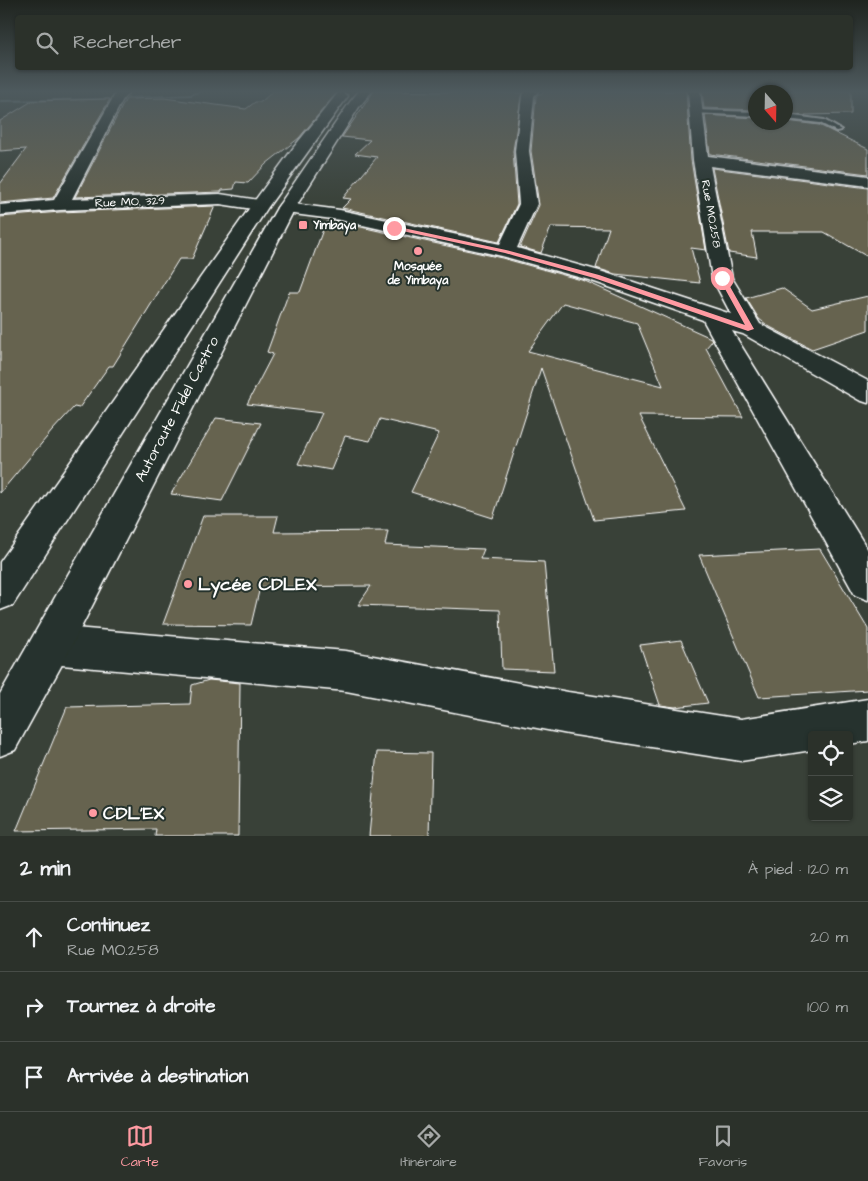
<!DOCTYPE html>
<html lang="fr">
<head>
<meta charset="utf-8">
<style>
  :root { --surface:#2b312a; --page:#373d36; --text:#f1f3f6; --muted:#a6a9a8; --line:#474c47; --accent:#ff9aa2 }
  body { margin:0; font-family:"Architects Daughter",sans-serif; background:var(--page); color:var(--text) }
  .controls { position:absolute; right:15px; bottom:15px; display:grid; overflow:hidden; border-radius:5px; box-shadow:0 1px 4px #0004 }
  .controls button { width:45px; height:45px; display:grid; place-items:center; padding:0; border:0; border-bottom:1px solid var(--line); background:var(--surface); color:var(--text); font:25px sans-serif }
  .compass { position:absolute; left:748px; top:85px; width:45px; height:45px; border-radius:50%; background:var(--surface); box-shadow:0 1px 4px #0004; rotate:160deg }
  .stop { position:absolute; width:15px; height:15px; margin:-11px; border:4px solid #ff9aa2; border-radius:50%; background:#fff }
  .stop.end { background:#ff9aa2; border-color:#fff; box-shadow:0 1px 5px #0008 }
  .list { margin:0; padding:0; list-style:none }
  h2 { display:flex; justify-content:space-between; align-items:center; height:65px; margin:0; padding:0 20px; font-size:21px }
  h2 small { font-size:16px; font-weight:400; color:var(--muted) }
  .list li { display:grid; grid-template-columns:32px 1fr auto; gap:15px; align-items:center; box-sizing:border-box; height:70px; padding:0 20px; border-top:1px solid var(--line) }
  .list b { display:block; font-size:19px; white-space:nowrap }
  .list p { margin:0; font-size:16px; white-space:nowrap; color:var(--muted) }
  .list em { font-size:16px; font-style:normal; color:var(--muted) }
  .icon { flex:none; width:28px; height:28px; fill:none; stroke:currentColor; stroke-width:2; stroke-linecap:round; stroke-linejoin:round }
  .map { position:relative; flex:none; width:868px; height:836px; overflow:hidden }
  .search { position:absolute; background:var(--surface); box-shadow:0 1px 4px #0004; left:15px; right:15px; top:15px; height:55px; display:flex; align-items:center; gap:12px; box-sizing:border-box; padding:0 18px; border-radius:5px; color:var(--muted); font-size:19px }
  .sheet { height:275px; background:var(--surface) }
  nav { display:flex; justify-content:space-around; align-items:center; box-sizing:border-box; height:70px; border-top:1px solid var(--line); background:var(--surface); font-size:14px; color:var(--muted) }
  nav a { display:grid; justify-items:center; gap:2px }
  nav .on { color:var(--accent) }
  .map>svg:first-child { display:block }
  .lines { fill:none; stroke-linecap:round; stroke-linejoin:round }
  .stream { fill:#94a5aa; fill-rule:evenodd }
  .building { fill:#666350; stroke:#fff; fill-rule:evenodd }
  .service-casing { stroke:#fff; stroke-width:4 }
  .minor-casing { stroke:#fff; stroke-width:3 }
  .trunk-casing { stroke:#fff; stroke-width:3 }
  .service { fill:#26332d; fill-rule:evenodd }
  .minor { fill:#26332d; fill-rule:evenodd }
  .trunk { fill:#26332d; fill-rule:evenodd }
  .route { fill:#ff9aa2 }
  .poi-dot { fill:#ff9aa2; stroke:#26332d; stroke-width:2 }
  .labels { text-anchor:middle; dominant-baseline:central; stroke-width:4; stroke-linejoin:round; paint-order:stroke }
  .far-street-label { font-size:12px; fill:#fff; stroke:#26332d }
  .far-poi-label { font-size:12px; font-weight:bold; fill:#fff; stroke:#26332d; text-anchor:start }
  .street-label { font-size:15px; fill:#fff; stroke:#26332d }
  .near-poi-label { font-size:18px; font-weight:bold; fill:#fff; stroke:#26332d; text-anchor:start }
</style>
</head>
<body>
<div class="map">
<svg width="868" height="836" viewBox="0 0 868 836">
  <rect width="100%" height="100%" fill="#394138"/>
  <filter id="ink" filterUnits="userSpaceOnUse"><feTurbulence type="fractalNoise" baseFrequency=".02" numOctaves="2"/><feDisplacementMap in="SourceGraphic" scale="10" xChannelSelector="R" yChannelSelector="G"/><feConvolveMatrix kernelMatrix="1 2 1 2 8 2 1 2 1" color-interpolation-filters="sRGB"/></filter>
  <g filter="url(#ink)">
    <g class="lines">
      <path class="stream" d="M198 91H204L191 96 127 98 125 97 190 94Z
        M110 98 108 100 0 102V100Z"/>
    </g>
    <path class="building" d="M273 91H338L299 138 266 164 248 183 236 182 234 189 222 190 221 192 75 197 126 99 164 98 246 109 255 102H261Z
      M374 91 522 93 513 151 517 204 499 242 342 208 351 199 343 198 377 157 355 154 370 140 342 137Z
      M543 91H686L691 160 706 250 691 248 700 283 615 274 596 268 609 228 551 227 541 253 520 247 539 205 531 151 536 97 538 94H542Z
      M702 91H851V114L805 115 806 116 786 113V92H756V110L704 108Z
      M110 99 53 198 0 203V184L26 149 0 151V121L32 101Z
      M705 115 756 118V122H786V121L819 125 868 149V174L710 154Z
      M712 168 868 188V257L824 232H752L757 257 729 253Z
      M215 206 192 259H179L113 366H109L79 408 74 407 52 431 0 493V217L60 212Z
      M329 220 502 258 585 281 711 338 712 341 706 348 743 417 639 416 686 511 594 520 541 368 493 518 411 492 439 433 380 419 370 441 345 436 331 470 298 464 322 413 247 404 273 354 267 352 289 292H300L325 224ZM563 303 637 323 663 386 528 351Z
      M782 288 812 309 868 296V330L812 349 770 327 759 319 746 298Z
      M216 418 261 423 222 501 171 494Z
      M203 516H278L274 532 388 531 385 545 484 549 480 559 544 562 554 671 502 669 500 610 358 605 371 586 260 587 251 625 163 624Z
      M820 549 868 629V690L759 697 699 555Z
      M681 640 708 703 675 707 660 705 640 645Z
      M209 680 240 683 238 836H155L156 829 16 831 67 707 190 704 192 685Z
      M377 752 431 753 429 836H369Z"/>
    <g class="lines">
      <g class="service-casing">
        <path id="service" d="M696 110 756 112V116L694 113 693 112Z
          M786 115 824 120 841 130 836 131 820 123 786 119Z"/>
      </g>
      <g class="minor-casing">
        <path id="minor" d="M117 91H130L123 99 72 199 220 194 265 201 268 205 265 209 259 210 220 204 60 210 0 215V205L54 200Z
          M526 91H538L534 96 529 151 537 204 517 248 603 272 731 314 712 278 693 160 688 91H700L708 156 868 176V186L710 166 732 278 760 324 868 381V403L859 400 743 334 732 331 868 550V600L855 595 703 320 589 280 502 256 340 220 286 213 280 212 277 208 280 204 286 203 340 210 500 244 519 204 515 151 522 96Z
          M51 626 346 651 568 692 741 719 868 699V741L849 744V735H812V750L741 761 568 734 346 691 51 664 37 659 32 645 37 631Z"/>
      </g>
      <g class="trunk-casing">
        <path id="trunk" d="M359 91H372L359 107 295 208 65 659 15 750 0 756V694L277 208 350 102Z
          M342 92 348 96 268 207 13 605 0 610V562L253 203 294 147 338 93Z"/>
      </g>
      <use href="#service" class="service"/>
      <use href="#minor" class="minor"/>
      <use href="#trunk" class="trunk"/>
    </g>
  </g>
  <linearGradient id="sky" x2="0" y2="1"><stop stop-color="#1f241f"/><stop offset="0.44" stop-color="#4e5a5e"/><stop offset="1" stop-color="#4e5a5e" stop-opacity="0"/></linearGradient>
  <rect width="868" height="208" fill="url(#sky)"/>
  <path class="route" d="M394 226 506 250 599 275 745 325 719 278 724 276 754 329 748 331 594 278 505 253 393 229Z"/>
  <g class="poi-dot">
    <rect x="298" y="220" width="10" height="10" rx="2.5"/>
    <circle cx="418" cy="251" r="5"/>
    <circle cx="188" cy="584" r="5"/>
    <circle cx="93" cy="813" r="5"/>
  </g>
  <g class="labels">
    <g class="far-street-label">
      <text transform="translate(130 202) rotate(-2)">Rue MO. 329</text>
      <text transform="translate(711 214) rotate(80)">Rue MO.258</text>
    </g>
    <g class="far-poi-label">
      <text x="313" y="225">Yimbaya</text>
      <text x="418" y="266" text-anchor="middle">Mosquée<tspan x="418" dy="14">de Yimbaya</tspan></text>
    </g>
    <g class="street-label">
      <text transform="translate(177 409) rotate(-62)">Autoroute Fidel Castro</text>
    </g>
    <g class="near-poi-label">
      <text x="198" y="584">Lycée CDLEX</text>
      <text x="103" y="813">CDL'EX</text>
    </g>
  </g>
</svg>
<div class="controls">
<button><svg class="icon" aria-label="locate" viewBox="0 0 24 24"><circle cx="12" cy="12" r="6"/><path d="M12 2v4M12 18v4M2 12h4M18 12h4"/></svg></button>
<button><svg class="icon" aria-label="layers" viewBox="0 0 24 24"><path d="M12 4l9 5-9 5-9-5zM3 14l9 5 9-5"/></svg></button>
</div>
<svg class="compass" viewBox="-18 -18 36 36"><path d="M0-13l5 13h-10z" fill="#e53935"/><path d="M0 13l5-13h-10z" fill="#a6a9a8"/></svg>
<div class="stop" style="left:722px;top:278px"></div>
<div class="stop end" style="left:394px;top:228px"></div>
<div class="search"><svg class="icon" aria-label="search" viewBox="0 0 24 24"><circle cx="10" cy="10" r="6"/><path d="M15 15l6 6"/></svg>Rechercher</div>
</div>
<section class="sheet">
<h2>2 min<small>À pied · 120 m</small></h2>
<ul class="list">
<li><svg class="icon" aria-label="ahead" viewBox="0 0 24 24"><path d="M12 20V5M6 11l6-6 6 6"/></svg><div><b>Continuez</b><p>Rue MO.258</p></div><em>20 m</em></li>
<li><svg class="icon" aria-label="right" viewBox="0 0 24 24"><path d="M7 20v-9h11M14 6l5 5-5 5"/></svg><div><b>Tournez à droite</b></div><em>100 m</em></li>
<li><svg class="icon" aria-label="arrive" viewBox="0 0 24 24"><path d="M6 21V4h12l-3 4 3 4H6"/></svg><div><b>Arrivée à destination</b></div></li>
</ul>
</section>
<nav>
<a class="on"><svg class="icon" aria-label="map" viewBox="0 0 24 24"><path d="M3 6l6-2 6 2 6-2v14l-6 2-6-2-6 2zM9 4v14M15 6v14"/></svg>Carte</a>
<a><svg class="icon" aria-label="directions" viewBox="0 0 24 24"><path d="M12 3l9 9-9 9-9-9zM9 14v-3h6M13 9l2 2-2 2"/></svg>Itinéraire</a>
<a><svg class="icon" aria-label="saved" viewBox="0 0 24 24"><path d="M7 4h10v16l-5-4-5 4z"/></svg>Favoris</a>
</nav>
</body>
</html>
